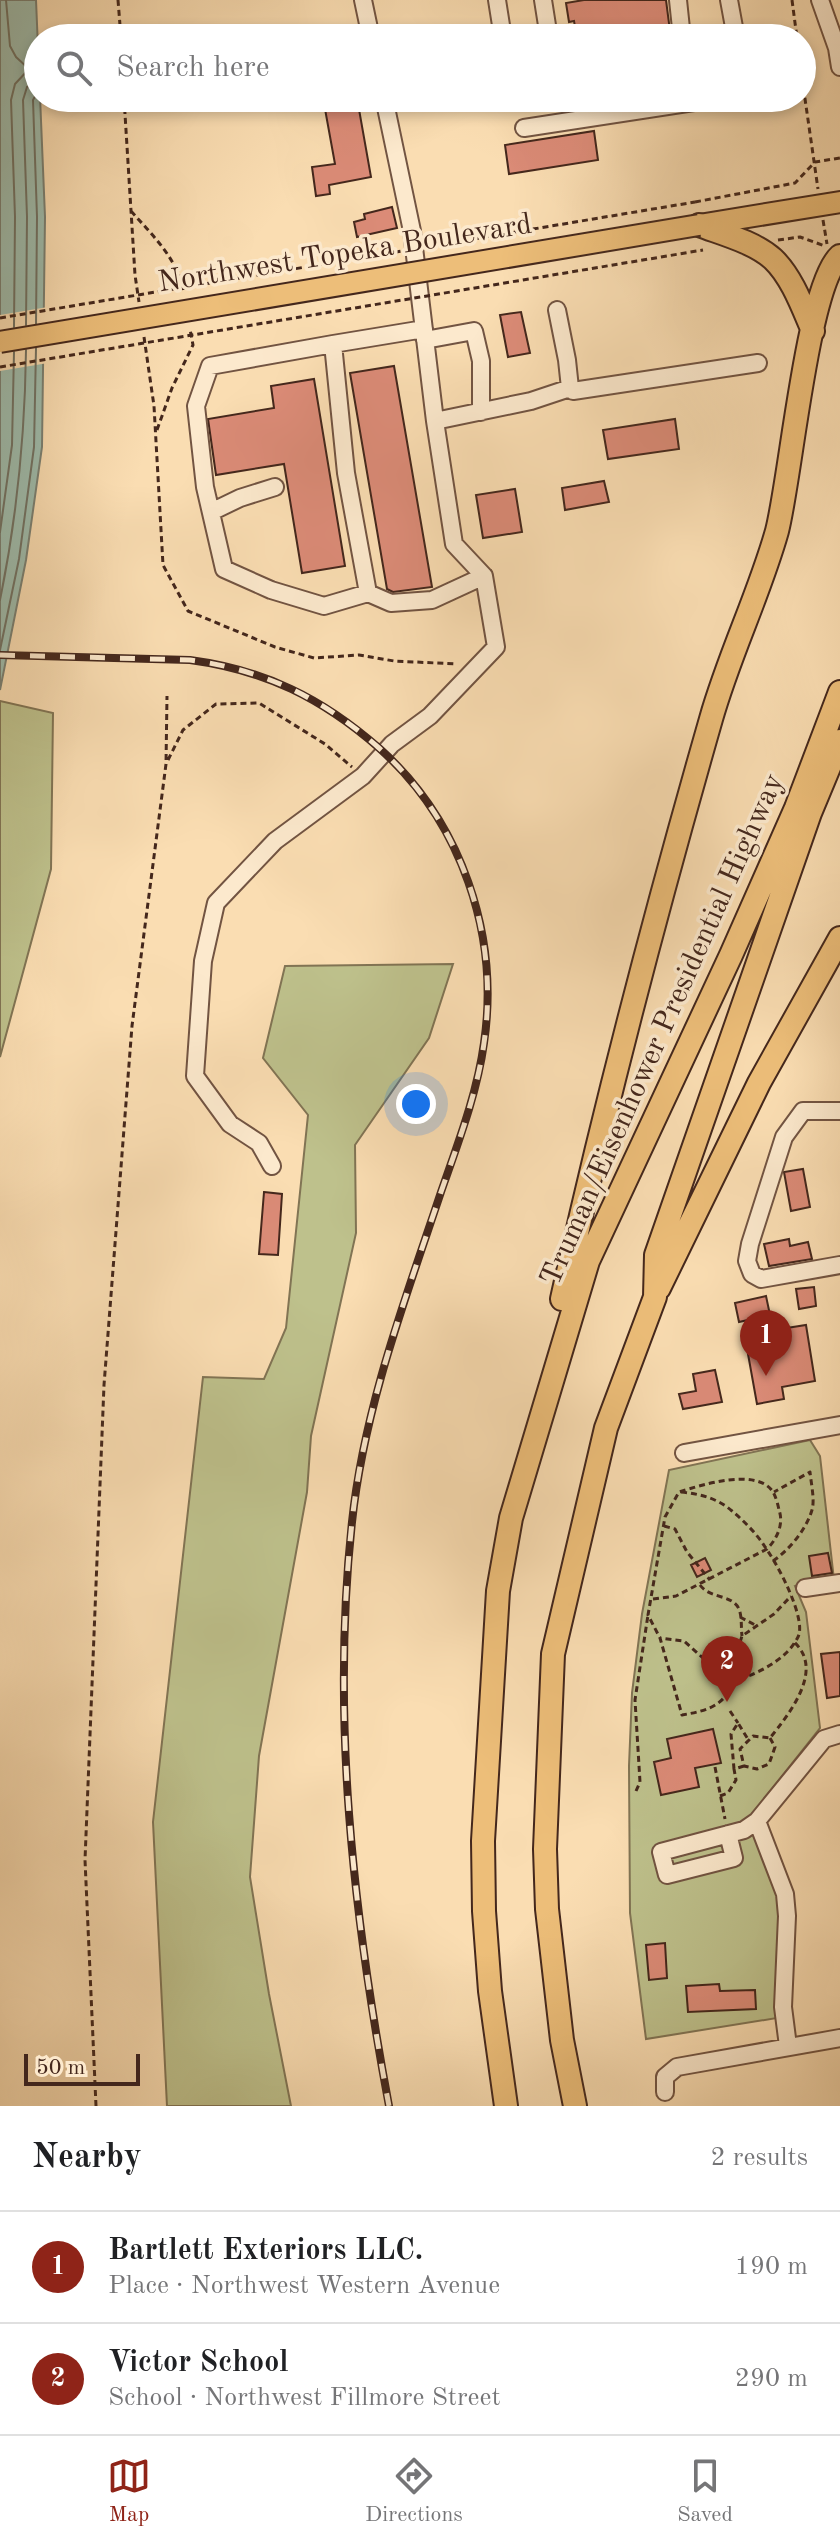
<!DOCTYPE html>
<html lang="en">
<head>
<meta charset="utf-8">
<style>
  :root { --surface:#fff; --page:#f6f6f6; --text:#202124; --muted:#757577; --line:#e0e0e0; --accent:#8f2418 }
  body { margin:0; font-family:"Old Standard TT",serif; background:var(--page); color:var(--text) }
  .scale { position:absolute; left:24px; bottom:20px; width:116px; box-sizing:border-box; padding-left:8px; border:4px solid #44271c; border-top:0; font-size:22px; line-height:28px; white-space:nowrap; color:#44271c; -webkit-text-stroke:6px #fce9cd; paint-order:stroke }
  .you { position:absolute; left:416px; top:1104px; width:28px; height:28px; margin:-20px; border:6px solid #fff; border-radius:50%; background:#1a73e8; box-shadow:0 0 0 12px #1a73e833 }
  .badge { display:grid; place-items:center; width:52px; height:52px; border-radius:50%; background:var(--accent); color:#fff; font-size:26px; font-weight:700 }
  .pin { position:absolute; translate:-50% -66px; filter:drop-shadow(0 2px 4px #0008) }
  .pin::after { content:''; position:absolute; top:42px; width:28px; height:24px; background:inherit; clip-path:polygon(0 0,100% 0,50% 100%) }
  .list { margin:0; padding:0; list-style:none }
  h2 { display:flex; justify-content:space-between; align-items:center; height:104px; margin:0; padding:0 32px; font-size:34px }
  h2 small { font-size:26px; font-weight:400; color:var(--muted) }
  .list li { display:grid; grid-template-columns:52px 1fr auto; gap:24px; align-items:center; box-sizing:border-box; height:112px; padding:0 32px; border-top:2px solid var(--line) }
  .list b { display:block; font-size:30px; white-space:nowrap }
  .list p { margin:0; font-size:26px; white-space:nowrap; color:var(--muted) }
  .list em { font-size:26px; font-style:normal; color:var(--muted) }
  .icon { flex:none; width:44px; height:44px; fill:none; stroke:currentColor; stroke-width:2; stroke-linecap:round; stroke-linejoin:round }
  .map { position:relative; flex:none; width:840px; height:2106px; overflow:hidden }
  .search { position:absolute; background:var(--surface); box-shadow:0 4px 12px #0003; left:24px; right:24px; top:24px; height:88px; display:flex; align-items:center; gap:20px; box-sizing:border-box; padding:0 28px; border-radius:44px; color:var(--muted); font-size:30px }
  .sheet { height:328px; background:var(--surface) }
  nav { display:flex; justify-content:space-around; align-items:center; box-sizing:border-box; height:112px; border-top:2px solid var(--line); background:var(--surface); font-size:22px; color:var(--muted) }
  nav a { display:grid; justify-items:center; gap:4px }
  nav .on { color:var(--accent) }
  .map>svg:first-child { display:block }
  .green { fill:#bec18c; stroke:#817454; stroke-width:2 }
  .water { fill:#9ebcad; stroke:#7a8073; stroke-width:2 }
  .pier { fill:#faddb2 }
  .lines { fill:none; stroke-linecap:round; stroke-linejoin:round }
  .shore { stroke:#717264; stroke-width:2 }
  .building { fill:#db8b77; stroke:#44271c; stroke-width:2 }
  .minor-casing { stroke:#725442; stroke-width:20 }
  .major-casing { stroke:#44271c; stroke-width:24 }
  .highway-casing { stroke:#44271c; stroke-width:26 }
  .path { stroke:#44271c; stroke-width:3; stroke-dasharray:6 4; stroke-linecap:butt }
  .minor { stroke:#fce9cd; stroke-width:16 }
  .major { stroke:#edbe79; stroke-width:20 }
  .highway { stroke:#edbe79; stroke-width:22 }
  .rail-casing { stroke:#44271c; stroke-width:8 }
  .rail { stroke:#fce9cd; stroke-width:5; stroke-dasharray:15; stroke-linecap:butt }
  .major-bridge-casing { stroke:#44271c; stroke-width:24; stroke-linecap:butt }
  .path-bridge { stroke:#44271c; stroke-width:3; stroke-dasharray:6 4; stroke-linecap:butt }
  .major-bridge { stroke:#edbe79; stroke-width:20 }
  .labels { text-anchor:middle; dominant-baseline:central; stroke-width:7; stroke-linejoin:round; paint-order:stroke }
  .street-label { font-size:30px; fill:#44271c; stroke:#fce9cd }
</style>
</head>
<body>
<div class="map">
<svg width="840" height="2106" viewBox="0 0 840 2106">
  <rect width="100%" height="100%" fill="#faddb2"/>
  <filter id="stains"><feTurbulence type="fractalNoise" baseFrequency=".0025" numOctaves="4"/><feColorMatrix values="0 0 0 0 .2 0 0 0 0 .09 0 0 0 0 .02 0 0 0 .5 -.17"/></filter>
  <radialGradient id="worn" r=".72"><stop offset=".6" stop-color="#630" stop-opacity="0"/><stop offset="1" stop-color="#630" stop-opacity=".3"/></radialGradient>
  <path class="green" d="M0 701 53 713 51 869 0 1057Z
    M453 964 429 1038 355 1145 356 1233 311 1436 307 1492 259 1756 250 1877 269 1994 291 2106H167L153 1822 203 1377 264 1379 286 1328 308 1115 263 1058 285 966Z
    M810 1440 820 1456 834 1580 795 1586 806 1612 820 1728 752 1814 784 1918 777 2018 646 2039 630 1913 629 1766 632 1693 642 1614 669 1470Z"/>
  <path class="water" d="M0 0H36L45 217 42 447 26 560 0 690Z"/>
  <path class="pier" d="M48 307V363L0 371V315Z"/>
  <g class="lines">
    <path class="shore" d="M6 0 10 46 16 57 29 69 15 84 11 100 15 217 14 327
      M36 324 37 217 33 100 38 91
      M26 325 27 217 23 100 27 87 38 81
      M0 532 12 445 14 352
      M0 600C17 517 25 434 26 350
      M0 650 19 559 34 447 36 348"/>
  </g>
  <path class="building" d="M584 0H666L670 31 626 38H577L574 21 569 22 566 3Z
    M323 98H357L371 177 329 185 330 194 316 196 312 167 335 164Z
    M594 131 598 160 509 174 505 145Z
    M392 207 397 228 357 237 354 222 365 219 364 214Z
    M521 312 530 353 508 357 500 315Z
    M394 366 432 587 393 592 387 589 350 373Z
    M314 379 345 566 302 573 284 464 216 475 208 419 274 408 271 386Z
    M675 419 679 449 608 459 603 430Z
    M604 481 609 502 565 510 562 488Z
    M515 489 522 532 483 538 476 495Z
    M803 1169 810 1207 791 1211 784 1172Z
    M264 1192 282 1194 278 1255 259 1254Z
    M789 1239 790 1246 808 1242 812 1259 769 1266 764 1244Z
    M814 1287 816 1306 799 1309 796 1289Z
    M766 1296 770 1315 739 1322 735 1303Z
    M806 1325 815 1381 782 1387 784 1399 757 1404 748 1354 783 1348 780 1329Z
    M715 1370 722 1402 683 1409 679 1394 696 1391 693 1374Z
    M828 1553 832 1573 812 1576 809 1556Z
    M705 1558 711 1570 697 1577 691 1565Z
    M840 1652V1696L827 1698 821 1654Z
    M713 1729 721 1763 695 1768 699 1787 661 1795 654 1762 671 1758 667 1739Z
    M665 1943 667 1978 649 1980 646 1945Z
    M719 1984 720 1991 755 1990 756 2009 688 2012 686 1986Z"/>
  <g class="lines">
    <g class="minor-casing">
      <path id="minor" d="M363 0 371 38
        M497 0 503 38
        M543 0 549 38
        M678 0 682 38
        M729 0 736 38
        M820 0 837 48 840 67
        M384 98 412 231 435 421 454 544 484 576
        M524 128 720 98
        M424 329 333 344 346 473 368 593 391 603 432 600 484 576
        M425 340 474 331 481 361V412
        M333 344 210 366 196 406 205 487 224 569 271 590 324 606 368 593
        M570 388 573 391 758 363
        M435 421 531 401 570 388 567 360 557 310
        M211 512 240 498 275 487
        M840 1111H803L784 1137 750 1244 747 1261 752 1274 761 1279 840 1265
        M272 1166 259 1143 230 1124 195 1076 203 961 216 903 275 841 363 776 392 744 430 716 496 647 484 576
        M684 1453 840 1425
        M805 1588 840 1583
        M757 1821 785 1894 787 1916 783 2007 788 2046
        M728 1834 734 1858 667 1875 661 1852 744 1830 757 1821 824 1739 840 1734
        M665 2092V2077L677 2067 840 2038"/>
    </g>
    <g class="major-casing">
      <path id="major" d="M699 225 840 202"/>
    </g>
    <g class="highway-casing">
      <path id="highway" d="M699 225C723 234 754 242 773 259 792 277 803 308 813 331
        M659 1288 759 1083 840 938
        M562 1299C605 1105 656 911 711 719 729 655 759 595 777 531 791 477 807 286 840 256
        M506 2106 490 1991 484 1911 483 1841 498 1591 511 1518 588 1261 731 955 796 808 840 692
        M575 2106 562 2040 547 1909 545 1849 553 1654 606 1428 655 1297 656 1255 810 813 840 741"/>
    </g>
    <path class="path" d="M118 0 121 38
      M792 0 797 38
      M802 78 818 189
      M124 98 135 275 139 302
      M695 202 795 183 815 162 840 158
      M131 211C153 236 179 260 184 294
      M823 220 827 244
      M778 240 800 237 825 246
      M144 337 154 406 163 565 188 611 275 647 314 658 359 655 394 661 457 664
      M157 430 172 388 193 345 190 329
      M168 760 183 730 216 704 259 703 325 744 352 767
      M681 1492C700 1494 717 1498 732 1511 744 1521 757 1534 765 1547 777 1563 807 1619 798 1637 788 1657 766 1669 746 1677L736 1674
      M664 1526 675 1529 687 1552 710 1580
      M773 1561C789 1550 806 1530 812 1510 815 1500 811 1483 810 1472L774 1492
      M700 1585C710 1599 732 1594 739 1609 742 1616 741 1628 742 1636
      M653 1599 676 1596 767 1549C777 1539 784 1524 779 1510 778 1505 776 1497 773 1492 757 1467 701 1485 679 1492L665 1517 648 1615 660 1638 682 1715C711 1710 727 1705 736 1674L713 1667 684 1641 660 1638
      M740 1617 757 1626
      M731 1671 742 1636 774 1614 791 1596
      M730 1711 738 1723
      M770 1738 775 1747 769 1764 757 1769 744 1766 740 1749 753 1736 770 1738C789 1714 825 1670 794 1642
      M744 1766 734 1769 731 1734 738 1723 749 1741
      M715 1767 725 1819
      M636 1791 640 1782 635 1700 648 1615
      M720 1796 728 1793 736 1780 734 1769
      M96 2106 85 1860 104 1385 132 1026 166 764 167 696"/>
    <use href="#minor" class="minor"/>
    <use href="#major" class="major"/>
    <use href="#highway" class="highway"/>
    <g class="rail-casing">
      <path id="rail" d="M0 655 190 660C265 670 322 698 379 748 461 821 500 934 484 1043 477 1094 458 1143 441 1192 405 1300 364 1408 352 1522 331 1717 353 1914 389 2106"/>
    </g>
    <use href="#rail" class="rail"/>
    <g class="major-bridge-casing">
      <path id="major-bridge" d="M0 342 699 225"/>
    </g>
    <path class="path-bridge" d="M0 318 695 202
      M0 367 703 250"/>
    <use href="#major-bridge" class="major-bridge"/>
  </g>
  <g class="labels">
    <g class="street-label">
      <text transform="translate(345 254) rotate(-9)">Northwest Topeka Boulevard</text>
      <text transform="translate(663 1030) rotate(-66)">Truman/Eisenhower Presidential Highway</text>
    </g>
  </g>
  <rect width="100%" height="100%" filter="url(#stains)"/>
  <rect width="100%" height="100%" fill="url(#worn)"/>
</svg>
<div class="scale">50 m</div>
<div class="you"></div>
<div class="pin badge" style="left:766px;top:1376px">1</div>
<div class="pin badge" style="left:727px;top:1702px">2</div>
<div class="search"><svg class="icon" aria-label="search" viewBox="0 0 24 24"><circle cx="10" cy="10" r="6"/><path d="M15 15l6 6"/></svg>Search here</div>
</div>
<section class="sheet">
<h2>Nearby<small>2 results</small></h2>
<ul class="list">
<li><span class="badge">1</span><div><b>Bartlett Exteriors LLC.</b><p>Place · Northwest Western Avenue</p></div><em>190 m</em></li>
<li><span class="badge">2</span><div><b>Victor School</b><p>School · Northwest Fillmore Street</p></div><em>290 m</em></li>
</ul>
</section>
<nav>
<a class="on"><svg class="icon" aria-label="map" viewBox="0 0 24 24"><path d="M3 6l6-2 6 2 6-2v14l-6 2-6-2-6 2zM9 4v14M15 6v14"/></svg>Map</a>
<a><svg class="icon" aria-label="directions" viewBox="0 0 24 24"><path d="M12 3l9 9-9 9-9-9zM9 14v-3h6M13 9l2 2-2 2"/></svg>Directions</a>
<a><svg class="icon" aria-label="saved" viewBox="0 0 24 24"><path d="M7 4h10v16l-5-4-5 4z"/></svg>Saved</a>
</nav>
</body>
</html>
